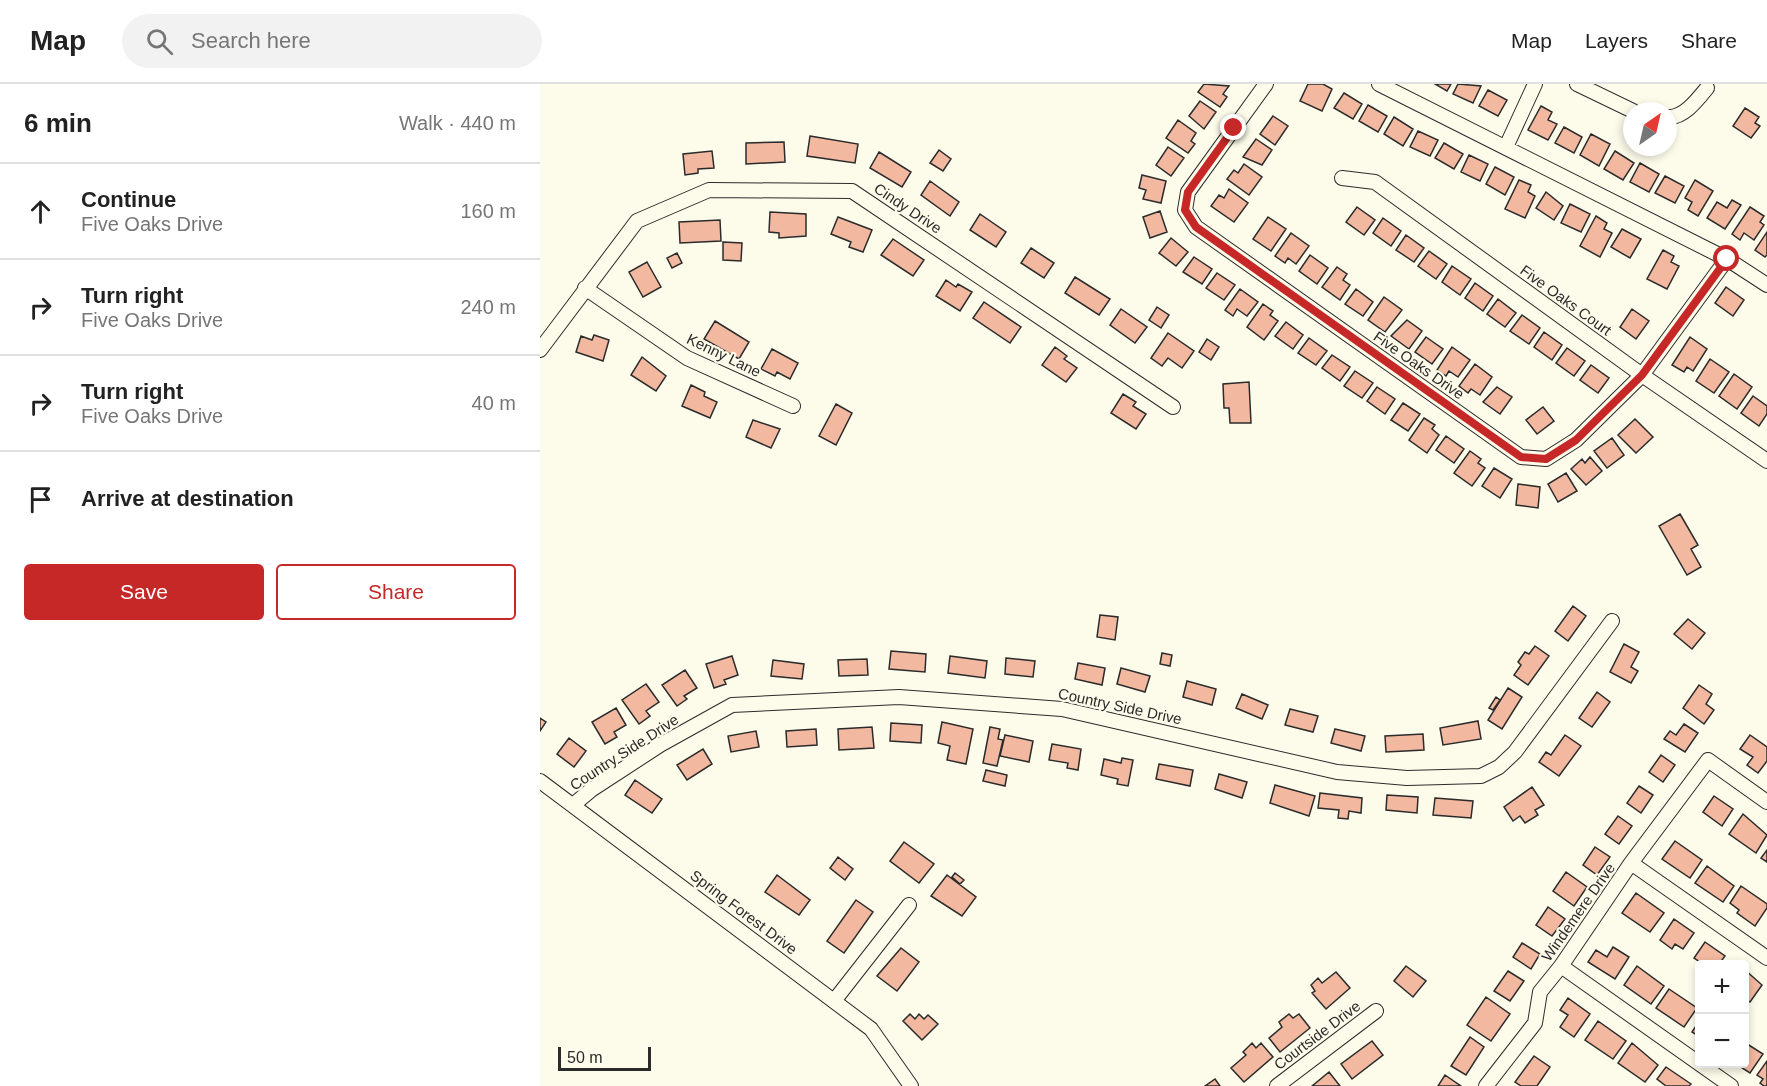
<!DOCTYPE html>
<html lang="en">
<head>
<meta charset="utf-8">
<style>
  :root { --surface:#fff; --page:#f2f2f2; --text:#222; --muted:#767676; --line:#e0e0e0; --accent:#c62828 }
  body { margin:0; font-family:Helvetica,sans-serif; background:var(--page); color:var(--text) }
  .controls { position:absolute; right:18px; bottom:18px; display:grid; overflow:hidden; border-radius:6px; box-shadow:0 3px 9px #0003 }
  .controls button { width:54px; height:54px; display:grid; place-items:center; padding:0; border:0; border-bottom:2px solid var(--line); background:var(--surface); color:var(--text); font:30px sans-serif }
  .compass { position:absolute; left:1083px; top:18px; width:54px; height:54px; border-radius:50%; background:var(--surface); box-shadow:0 3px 9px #0003; rotate:34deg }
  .scale { position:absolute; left:18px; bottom:15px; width:93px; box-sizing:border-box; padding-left:6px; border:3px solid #2b2b2b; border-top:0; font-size:16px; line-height:21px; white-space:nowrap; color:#2b2b2b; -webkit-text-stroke:4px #fdfbea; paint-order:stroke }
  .stop { position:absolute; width:18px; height:18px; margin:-14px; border:4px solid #c62828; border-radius:50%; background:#fff }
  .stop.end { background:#c62828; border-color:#fff; box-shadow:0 2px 6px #0008 }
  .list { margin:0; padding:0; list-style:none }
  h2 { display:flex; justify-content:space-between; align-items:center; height:78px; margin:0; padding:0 24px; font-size:26px }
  h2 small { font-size:20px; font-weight:400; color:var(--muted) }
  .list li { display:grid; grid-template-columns:39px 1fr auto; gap:18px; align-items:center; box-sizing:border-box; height:96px; padding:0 24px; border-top:2px solid var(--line) }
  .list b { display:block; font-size:22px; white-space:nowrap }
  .list p { margin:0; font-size:20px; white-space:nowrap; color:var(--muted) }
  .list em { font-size:20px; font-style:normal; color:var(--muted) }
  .actions { display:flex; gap:12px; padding:18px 24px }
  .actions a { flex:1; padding:14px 0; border:2px solid var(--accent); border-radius:6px; text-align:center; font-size:21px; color:var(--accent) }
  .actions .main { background:var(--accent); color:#fff }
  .icon { flex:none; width:33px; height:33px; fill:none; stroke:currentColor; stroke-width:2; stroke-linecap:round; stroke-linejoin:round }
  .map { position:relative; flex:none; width:1227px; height:1002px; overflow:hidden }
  header { display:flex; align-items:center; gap:36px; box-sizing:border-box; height:84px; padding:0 30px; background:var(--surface); border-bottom:2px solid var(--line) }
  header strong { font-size:28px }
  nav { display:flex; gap:33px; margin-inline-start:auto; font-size:21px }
  .search { width:420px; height:54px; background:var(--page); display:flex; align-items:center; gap:15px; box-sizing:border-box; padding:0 21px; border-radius:33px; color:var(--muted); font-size:22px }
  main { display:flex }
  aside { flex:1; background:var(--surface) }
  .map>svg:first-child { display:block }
  .building { fill:#f2b8a0; stroke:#2b2b2b; stroke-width:1.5 }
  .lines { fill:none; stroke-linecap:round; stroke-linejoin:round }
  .minor-casing { stroke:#2b2b2b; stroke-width:16 }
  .minor { stroke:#fdfbea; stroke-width:14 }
  .route { stroke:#c62828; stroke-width:8 }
  .labels { text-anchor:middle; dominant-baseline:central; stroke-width:4.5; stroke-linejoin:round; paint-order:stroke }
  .street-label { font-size:15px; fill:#2b2b2b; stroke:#fdfbea }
</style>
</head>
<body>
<header>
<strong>Map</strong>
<div class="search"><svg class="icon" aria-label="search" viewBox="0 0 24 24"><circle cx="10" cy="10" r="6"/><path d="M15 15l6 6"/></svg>Search here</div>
<nav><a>Map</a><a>Layers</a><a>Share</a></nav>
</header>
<main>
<aside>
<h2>6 min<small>Walk · 440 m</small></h2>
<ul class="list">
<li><svg class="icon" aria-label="ahead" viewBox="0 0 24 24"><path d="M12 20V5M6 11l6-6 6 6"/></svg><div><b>Continue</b><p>Five Oaks Drive</p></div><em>160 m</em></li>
<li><svg class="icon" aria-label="right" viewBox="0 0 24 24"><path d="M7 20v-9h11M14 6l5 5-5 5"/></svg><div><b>Turn right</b><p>Five Oaks Drive</p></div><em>240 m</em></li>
<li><svg class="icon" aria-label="right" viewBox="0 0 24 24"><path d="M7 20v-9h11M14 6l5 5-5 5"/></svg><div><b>Turn right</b><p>Five Oaks Drive</p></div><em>40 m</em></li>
<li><svg class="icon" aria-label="arrive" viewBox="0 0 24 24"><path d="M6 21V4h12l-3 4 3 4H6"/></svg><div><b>Arrive at destination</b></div></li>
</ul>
<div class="actions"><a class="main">Save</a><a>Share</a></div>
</aside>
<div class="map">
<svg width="1227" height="1002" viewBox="0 0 1227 1002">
  <rect width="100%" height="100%" fill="#fdfbea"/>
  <path class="building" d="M664 0 689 2 683 10 687 13 680 23 658 8Z
    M768 0H783L792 5 782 27 760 17Z
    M895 0H911L907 7Z
    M918 0 941 2 933 19 913 10Z
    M948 6 967 16 958 32 939 22Z
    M804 9 822 20 813 35 794 24Z
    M660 17 676 28 664 45 649 32Z
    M828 21 847 32 838 48 819 37Z
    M1001 22 1012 28 1008 36 1017 40 1008 56 988 46Z
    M1205 24 1219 33 1215 39 1220 42 1211 54 1193 42Z
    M733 32 748 42 735 61 720 50Z
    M854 33 873 45 863 62 844 50Z
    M638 36 656 49 651 57 655 60 648 69 626 54Z
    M1024 43 1042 53 1034 69 1015 59Z
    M878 47 898 56 890 72 870 63Z
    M1051 50 1070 60 1059 82 1040 71Z
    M270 52 318 60 315 79 267 72Z
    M716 55 732 66 722 81 703 73Z
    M244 58 245 78 206 80V59Z
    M904 59 923 70 914 85 895 74Z
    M628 63 644 74 631 92 616 81Z
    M399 66 411 75 403 87 390 79Z
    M172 67 174 84 158 85V89L145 91 143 70Z
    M1075 67 1094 79 1083 96 1064 85Z
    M339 68 371 88 362 103 330 84Z
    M929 71 948 80 940 97 921 88Z
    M1100 79 1119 90 1109 108 1090 98Z
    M704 80 722 93 709 111 687 95 694 86 698 89Z
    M955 83 974 93 965 111 946 100Z
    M602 91 626 97 621 119 603 115 606 106 599 104Z
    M1125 92 1144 102 1135 119 1115 109Z
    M979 96 991 101 988 108 995 112 985 134 965 125Z
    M1155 96 1173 107 1158 132 1148 126 1152 118 1145 114Z
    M390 97 419 118 410 132 381 111Z
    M689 105 708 119 694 138 671 122 679 111 684 114Z
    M1006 108 1023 122 1014 136 996 124Z
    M1192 116 1201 121 1185 145 1167 134 1177 118 1187 124Z
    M1030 120 1050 130 1041 148 1021 139Z
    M817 123 835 136 824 151 806 138Z
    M1210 123 1224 132 1220 138 1224 141 1214 156 1204 149 1200 156 1192 150Z
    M620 127 627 148 610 154 603 133Z
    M230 128 266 130V152L239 154V149L229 148Z
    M440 130 466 148 456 163 430 146Z
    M1056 132 1067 139 1064 145 1072 149 1060 173 1040 162Z
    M298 133 332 146 323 168 309 163 311 158 291 150Z
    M728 133 746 145 731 167 713 155Z
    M843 134 861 147 851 162 833 149Z
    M180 136 181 157 140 159 139 138Z
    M1082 145 1101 155 1090 174 1071 163Z
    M1227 148V171L1225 173 1215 166Z
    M751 149 769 162 756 180 748 174 745 179 735 172Z
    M866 151 884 164 874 178 856 166Z
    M631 154 648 168 636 182 619 169Z
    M353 155 384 176 373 192 341 171Z
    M183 158 202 159 201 177 183 176Z
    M491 164 514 179 504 194 481 179Z
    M1123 166 1134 172 1131 178 1139 182 1127 205 1107 195Z
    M889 167 907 180 896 195 878 182Z
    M137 169 142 179 132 184 127 174Z
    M770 171 788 184 777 200 759 187Z
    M654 173 672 185 662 200 643 188Z
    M107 178 121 203 103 213 89 188Z
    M912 182 931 195 920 211 902 198Z
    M797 183 807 190 803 196 810 201 800 216 782 203Z
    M677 189 695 201 684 216 666 204Z
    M535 193 570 215 559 231 525 209Z
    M406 196 416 203 418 200 432 208 420 227 396 212Z
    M935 199 953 212 943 227 925 214Z
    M1186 203 1204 216 1193 232 1175 219Z
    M700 205 718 218 707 232 697 225 693 232 685 226Z
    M816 205 833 218 823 232 805 220Z
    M844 213 862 226 845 248 828 236Z
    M958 215 976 229 965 243 947 230Z
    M444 218 481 243 470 259 433 234Z
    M723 220 733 227 730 231 738 237 724 256 707 243Z
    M617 223 629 231 621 244 609 236Z
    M581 225 607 243 595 259 570 241Z
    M1092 225 1109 237 1096 255 1080 243Z
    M982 231 1000 244 989 260 970 247Z
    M867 236 882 247 869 265 851 252Z
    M175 237 209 258 199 275 164 255Z
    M746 238 763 251 753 265 735 252Z
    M1004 248 1022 261 1012 276 994 263Z
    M628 249 654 267 642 284 628 274 622 282 611 274Z
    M54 251 69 256 63 277 36 268 41 252 52 256Z
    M886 253 903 265 892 280 875 268Z
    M1150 253 1167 265 1153 287 1147 283 1144 288 1132 281Z
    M769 254 787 267 776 281 758 269Z
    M667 255 679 263 671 276 659 268Z
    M515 263 527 272 524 275 537 284 526 298 502 281Z
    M912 263 930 276 918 293 909 287 906 292 897 286Z
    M1027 264 1045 277 1034 292 1016 279Z
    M232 265 258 279 250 295 237 288 235 292 221 285Z
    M792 271 810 283 800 297 782 284Z
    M102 273 126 292 116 307 91 291Z
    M1170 275 1189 288 1174 309 1156 297Z
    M935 280 952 293 940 311 931 305 928 309 919 302Z
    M1051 281 1069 294 1058 309 1040 296Z
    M815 287 833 299 822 314 804 302Z
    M1194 290 1212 303 1197 325 1179 312Z
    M709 298 711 339H690L689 324H684L683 300Z
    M151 301 165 308 164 312 177 318 170 334 142 322Z
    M837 303 855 315 845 330 827 317Z
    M957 303 972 313 960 330 943 318Z
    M583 310 596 318 593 322 606 330 596 345 571 329Z
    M1213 312 1227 322V330L1219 342 1201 329Z
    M863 319 880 330 868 347 851 336Z
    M296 320 312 329 296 361 279 352Z
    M1003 323 1014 337 997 350 986 336Z
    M884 334 895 341 892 345 899 351 887 369 869 356Z
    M1095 335 1113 353 1096 369 1078 351Z
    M213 336 240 345 231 364 206 353Z
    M906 352 924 365 914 379 896 366Z
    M1072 354 1084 371 1067 384 1054 367Z
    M930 367 941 375 938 379 945 384 932 402 914 389Z
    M1050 373 1062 387 1046 401 1031 385 1042 375 1045 379Z
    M954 384 972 395 960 414 942 402Z
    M1026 389 1037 407 1018 418 1008 400Z
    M978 400 1000 403 998 424 976 421Z
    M1140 430 1158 461 1151 465 1161 483 1147 491 1119 442Z
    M1033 522 1046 532 1028 557 1015 547Z
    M560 531 578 533 575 556 557 553Z
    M1148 535 1165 549 1152 565 1134 550Z
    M1084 560 1099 568 1091 583 1098 587 1091 599 1070 588Z
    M995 562 1009 572 988 601 974 591 981 581 978 578 985 568 989 570Z
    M351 567 386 570 385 588 349 585Z
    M622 569 632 571 630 582 620 580Z
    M192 572 198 591 184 596 186 600 174 604 166 580Z
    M410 572 447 577 445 594 408 589Z
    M466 574 495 577 493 593 465 590Z
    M327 575 328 591 299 592 298 576Z
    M233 576 264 580 262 595 231 592Z
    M538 579 565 584 562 601 535 595Z
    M581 584 610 592 605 608 577 600Z
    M145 586 157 604 144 612 147 615 137 622 122 601Z
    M647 597 676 605 672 621 643 613Z
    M106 600 119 618 106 627 110 632 99 640 82 616Z
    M1159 601 1172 610 1166 620 1174 626 1164 640 1143 624Z
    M968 604 982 613 962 645 948 636Z
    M1057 608 1070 618 1052 643 1039 634Z
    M702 610 728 621 722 635 696 624Z
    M956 613 960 616 953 626 949 624Z
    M76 624 86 641 74 648 77 653 65 660 52 638Z
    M750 625 778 632 773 648 745 641Z
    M0 634 6 638 0 647Z
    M938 637 941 655 903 661 900 644Z
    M402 638 433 645 426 680 407 676 410 662 398 659Z
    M351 639 382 641 381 659 350 657Z
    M1144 640 1158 649 1145 668 1124 655 1130 647 1136 651Z
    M332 643 334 664 299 666 298 645Z
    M450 643 460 645 458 655 463 656 457 682 443 679Z
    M276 645 277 661 247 663 246 647Z
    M795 645 825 652 821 667 791 659Z
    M216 647 219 663 191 668 188 652Z
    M883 650 884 666 846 668 845 652Z
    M465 651 493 657 489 678 460 672Z
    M1025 651 1041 662 1019 692 999 678 1006 668 1011 671Z
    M1210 651 1227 663V677L1218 689 1207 681 1213 673 1200 665Z
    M29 654 46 667 34 683 17 670Z
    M512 660 541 665 538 686 527 684 528 679 509 676Z
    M163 665 172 680 147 696 137 681Z
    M1121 671 1135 681 1123 698 1109 688Z
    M582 674 593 676 588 702 577 700 578 695 561 691 564 675 581 679Z
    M619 680 653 686 650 702 616 695Z
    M446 686 467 691 465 702 443 697Z
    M679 690 707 698 702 714 675 705Z
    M95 696 122 715 112 729 85 711Z
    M735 701 775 712 769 732 730 719Z
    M1099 702 1113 711 1101 729 1087 719Z
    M992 703 1004 721 995 726 998 731 985 739 980 732 973 737 964 723Z
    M780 709 822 714 821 729 809 727 808 735 798 734 799 726 778 724Z
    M847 711 878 713 877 729 846 726Z
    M1174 712 1193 725 1182 742 1163 728Z
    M895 714 933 717 931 734 893 731Z
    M1203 730 1227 751 1216 769 1189 750Z
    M1078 732 1092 742 1079 760 1065 750Z
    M1135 757 1162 776 1150 794 1122 775Z
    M364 758 394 780 379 799 350 777Z
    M1055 763 1070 773 1057 791 1043 781Z
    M1227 766V778L1221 774Z
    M298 773 313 785 305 796 290 784Z
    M1167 782 1194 802 1183 818 1155 799Z
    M1026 788 1047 803 1034 822 1013 807Z
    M415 789 424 796 420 800 412 793Z
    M237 791 270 816 259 831 225 808Z
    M407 791 436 813 422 832 391 812Z
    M1201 802 1227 820V824L1215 842 1197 829 1199 826 1190 819Z
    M1096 809 1124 829 1110 848 1082 829Z
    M316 816 333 828 304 869 287 857Z
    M1008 823 1025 835 1012 852 996 841Z
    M1134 835 1154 849 1143 865 1135 860 1132 865 1120 856Z
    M1165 858 1185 872 1179 880H1163L1154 874Z
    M982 859 1000 870 991 885 973 873Z
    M1073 863 1089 873 1075 895 1048 878 1056 866 1067 873Z
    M361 864 379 878 357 907 337 892Z
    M866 882 886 897 873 913 854 897Z
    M1097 882 1124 902 1111 920 1084 901Z
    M1204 885 1222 901 1210 918 1204 914Z
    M968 887 984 897 970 917 954 907Z
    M796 888 810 904 786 925 772 909 775 907 771 901 778 894 782 899Z
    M1129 905 1157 924 1144 943 1116 924Z
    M946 913 970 930 951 957 927 941Z
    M1028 914 1050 930 1034 953 1020 943 1028 931 1020 926Z
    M370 930 375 935 379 930 384 935 388 931 398 940 382 956 363 937Z
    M749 930 753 934 759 930 770 944 740 968 729 954 742 943 739 938Z
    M1160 936V953L1152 948Z
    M1058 937 1086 957 1073 975 1045 956Z
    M930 953 944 963 926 991 911 982Z
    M832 957 843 971 812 995 801 980Z
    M1204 958 1223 970 1210 989 1196 980H1204Z
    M712 959 716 964 721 959 733 973 704 998 691 984 706 971 703 968Z
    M1092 959 1118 981 1105 998 1078 979Z
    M994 972 1010 983 997 1002H981L975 998Z
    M1227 977V1002H1224L1220 999 1223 995 1217 991Z
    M1126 983 1151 1000 1149 1002H1126L1117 995Z
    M789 988 800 1002H772Z
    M905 991 921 1002H898Z
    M675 995 680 1002H665Z"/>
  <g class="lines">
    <g class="minor-casing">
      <path id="minor" d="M726 0 648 108 645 126 656 143 981 373 1006 375 1036 356 1102 291 1187 175
        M839 0 1187 175 1227 201
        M1037 0 1093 27
        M1128 33C1144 34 1158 15 1167 4
        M966 63 995 0
        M802 94 835 98 1102 291 1227 377
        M45 204 147 274 253 322
        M0 266 97 137 169 106 312 107 633 323
        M0 697 331 945 371 1002
        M33 721 51 706 120 661 192 621 359 613 522 625 797 688 867 694 941 692 959 683 975 668 1072 537
        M1091 779 1227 874
        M1021 882 1191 1002
        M294 917 369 821
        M737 1002 836 927
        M946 1002 995 939 1000 908 1021 882 1091 779 1168 676 1227 718"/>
    </g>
    <use href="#minor" class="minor"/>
  </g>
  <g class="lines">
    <path class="route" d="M694 44 648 108 645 126 656 143 981 373 1006 375 1036 356 1102 291 1187 175"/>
  </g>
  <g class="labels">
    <g class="street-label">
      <text transform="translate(368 124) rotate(34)">Cindy Drive</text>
      <text transform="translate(1026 216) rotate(36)">Five Oaks Court</text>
      <text transform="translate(184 271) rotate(26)">Kenny Lane</text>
      <text transform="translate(879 281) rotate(35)">Five Oaks Drive</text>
      <text transform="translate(580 622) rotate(12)">Country Side Drive</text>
      <text transform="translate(84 668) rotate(-33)">Country Side Drive</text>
      <text transform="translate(204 828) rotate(37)">Spring Forest Drive</text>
      <text transform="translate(1038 828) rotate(-55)">Windemere Drive</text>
      <text transform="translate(777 951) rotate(-37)">Courtside Drive</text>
    </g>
  </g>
</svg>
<div class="controls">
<button>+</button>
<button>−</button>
</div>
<svg class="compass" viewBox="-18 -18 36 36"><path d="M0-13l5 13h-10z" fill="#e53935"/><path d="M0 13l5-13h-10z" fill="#767676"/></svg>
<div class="scale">50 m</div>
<div class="stop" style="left:1187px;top:175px"></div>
<div class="stop end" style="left:694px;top:44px"></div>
</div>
</main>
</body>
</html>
